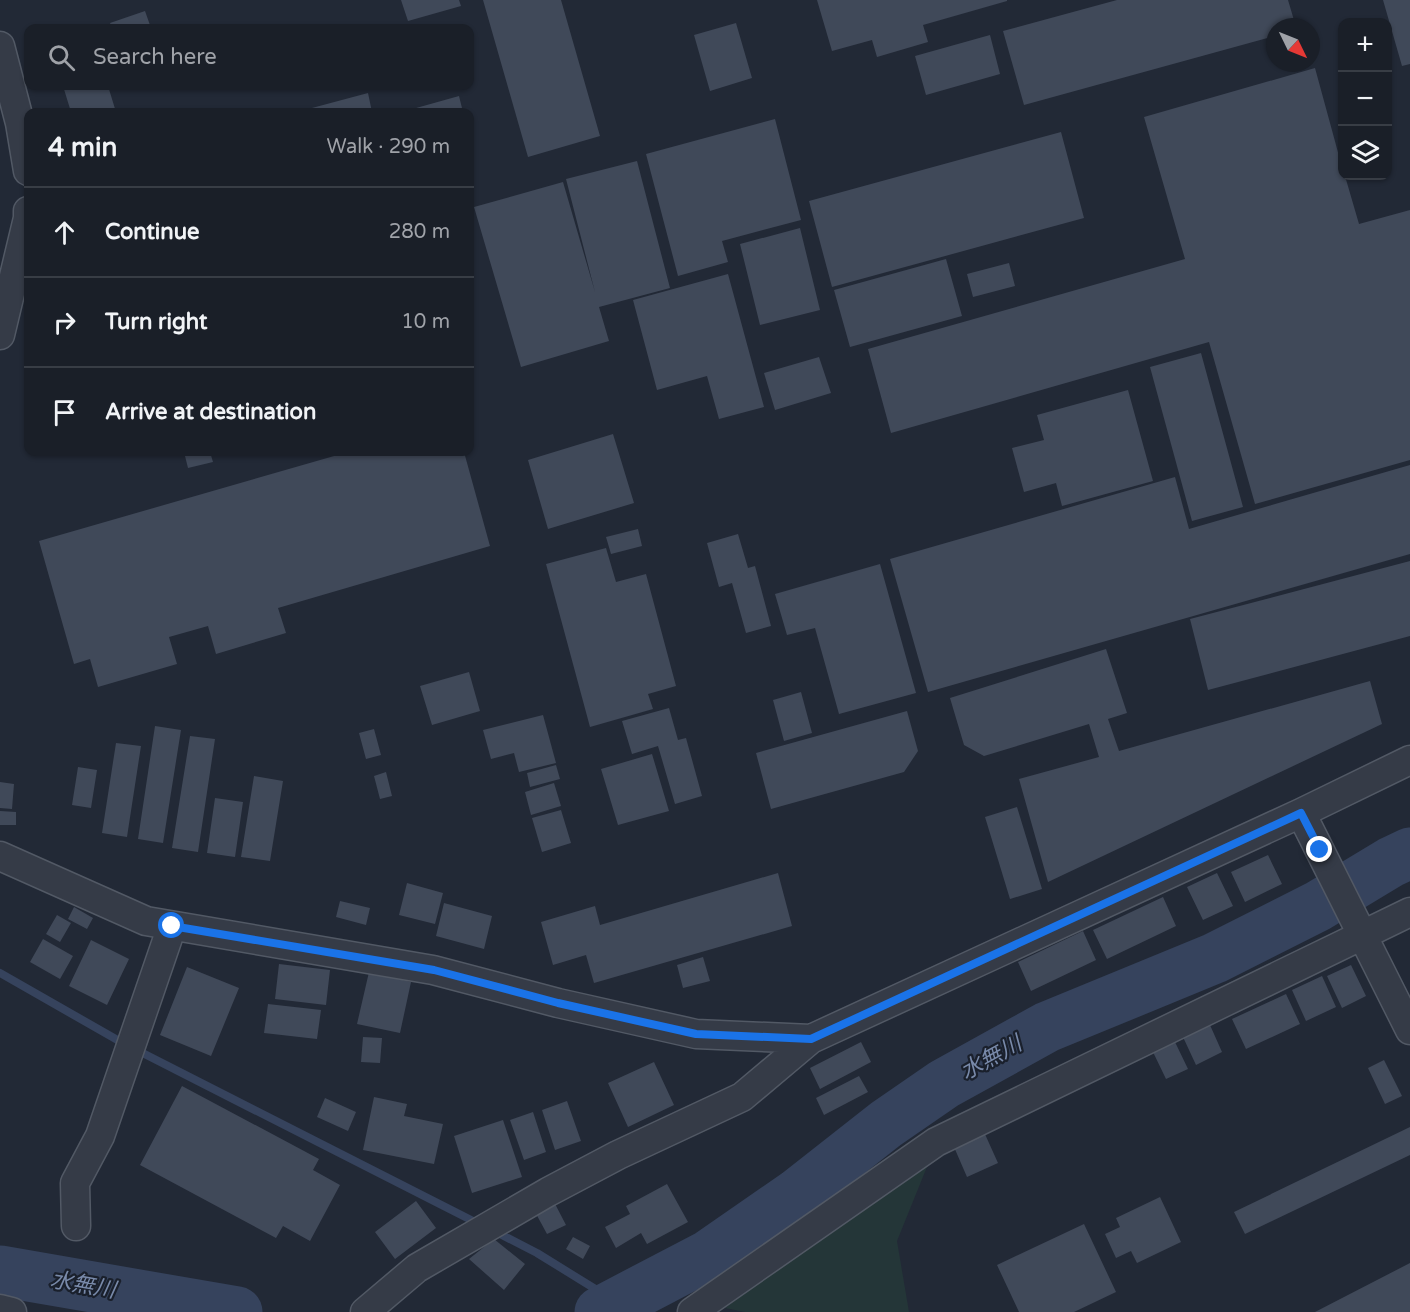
<!DOCTYPE html>
<html lang="en">
<head>
<meta charset="utf-8">
<style>
  :root { --surface:#1a1f28; --page:#272c34; --text:#f1f3f6; --muted:#9fa2a8; --line:#383d45 }
  body { margin:0; font-family:"Varela Round","Noto Sans JP",sans-serif; background:var(--page); color:var(--text) }
  .controls { position:absolute; right:18px; top:18px; display:grid; overflow:hidden; border-radius:12px; box-shadow:0 2px 4px #0004 }
  .controls button { width:54px; height:54px; display:grid; place-items:center; padding:0; border:0; border-bottom:2px solid var(--line); background:var(--surface); color:var(--text); font:30px sans-serif }
  .compass { position:absolute; left:1266px; top:18px; width:54px; height:54px; border-radius:50%; background:var(--surface); box-shadow:0 2px 4px #0004; rotate:133deg }
  .stop { position:absolute; width:18px; height:18px; margin:-14px; border:4px solid #1a73e8; border-radius:50%; background:#fff }
  .stop.end { background:#1a73e8; border-color:#fff; box-shadow:0 2px 6px #0008 }
  .list { margin:0; padding:0; list-style:none }
  h2 { display:flex; justify-content:space-between; align-items:center; height:78px; margin:0; padding:0 24px; font-size:26px }
  h2 small { font-size:20px; font-weight:400; color:var(--muted) }
  .list li { display:grid; grid-template-columns:39px 1fr auto; gap:18px; align-items:center; box-sizing:border-box; height:90px; padding:0 24px; border-top:2px solid var(--line) }
  .list b { display:block; font-size:22px; white-space:nowrap }
  .list em { font-size:20px; font-style:normal; color:var(--muted) }
  .icon { flex:none; width:33px; height:33px; fill:none; stroke:currentColor; stroke-width:2; stroke-linecap:round; stroke-linejoin:round }
  .map { position:relative; flex:none; width:1410px; height:1312px; overflow:hidden }
  .search { position:absolute; background:var(--surface); box-shadow:0 2px 4px #0004; left:24px; top:24px; width:450px; height:66px; display:flex; align-items:center; gap:15px; box-sizing:border-box; padding:0 21px; border-radius:12px; color:var(--muted); font-size:22px }
  .panel { position:absolute; background:var(--surface); box-shadow:0 2px 4px #0004; left:24px; top:108px; width:450px; height:348px; border-radius:12px }
  .map>svg:first-child { display:block }
  .green { fill:#243638 }
  .lines { fill:none; stroke-linecap:round; stroke-linejoin:round }
  .stream { stroke:#36435d; stroke-width:8 }
  .river { stroke:#36435d; stroke-width:51 }
  .building { fill:#404959 }
  .minor-casing { stroke:#525965; stroke-width:31 }
  .minor { stroke:#353b47; stroke-width:28 }
  .route { stroke:#1a73e8; stroke-width:8 }
  .labels { text-anchor:middle; dominant-baseline:central; stroke-width:4.5; stroke-linejoin:round; paint-order:stroke }
  .water-label { font-size:22px; font-style:italic; fill:#798aaa; stroke:#1a202c }
</style>
</head>
<body>
<div class="map">
<svg width="1410" height="1312" viewBox="0 0 1410 1312">
  <rect width="100%" height="100%" fill="#222936"/>
  <path class="green" d="M933 1152 897 1241 909 1312H745L725 1308Z"/>
  <g class="lines">
    <path class="stream" d="M0 973 121 1042 475 1222
      M500 1234 537 1253 618 1303"/>
    <path class="river" d="M0 1271 237 1312
      M600 1312 709 1255 797 1194 886 1124 944 1084 1047 1027 1215 958 1318 906 1391 862 1410 853"/>
  </g>
  <path class="building" d="M401 0H459L461 6 408 21Z
    M483 0H561L600 136 528 157Z
    M817 0H1007V1L923 25 928 42 877 57 872 40 832 51Z
    M1117 0H1288L1296 27H1275V36L1024 105 1003 31Z
    M1383 0H1410V64L1402 66Z
    M145 11 151 28H112L110 23Z
    M736 23 752 78 710 91 694 35Z
    M990 35 1000 74 926 95 915 56Z
    M1315 68 1342 167V176H1345L1359 224 1410 210V460L1255 504 1209 342 891 433 868 349 1185 259 1144 117Z
    M63 86H108L116 112H71Z
    M368 93 372 112H297Z
    M459 96 462 108 445 112H410L409 110Z
    M775 119 801 220 722 241 728 262 678 276 646 154Z
    M1061 132 1084 218 832 287 809 201Z
    M637 161 670 288 599 307 609 341 521 367 474 207 563 182 595 292 566 179Z
    M800 228 820 310 760 325 740 244Z
    M946 259 962 316 850 347 834 290Z
    M1009 263 1015 286 973 297 967 274Z
    M728 274 764 407 719 419 707 376 657 390 633 300Z
    M1201 353 1243 507 1192 521 1150 367Z
    M819 357 831 393 775 410 764 373Z
    M1128 390 1153 481 1062 506 1056 483 1024 492 1012 448 1044 440 1037 415Z
    M613 434 634 503 548 529 528 460Z
    M184 452H210L213 462 188 468Z
    M348 452H464L490 546 278 608 286 633 216 654 208 626 169 637 177 664 98 687 90 659 74 664 39 541Z
    M1410 465V554L928 692 890 559 1175 477 1189 529Z
    M638 529 642 546 611 554 606 537Z
    M738 534 748 568 755 566 771 626 746 633 732 583 719 587 707 543Z
    M606 548 616 582 646 574 676 686 648 694 653 709 590 727 546 564Z
    M1410 561V636L1208 690 1190 619Z
    M880 564 916 693 839 714 815 628 787 635 775 594Z
    M1106 649 1127 713 1108 719 1119 751 1370 681 1382 724 1048 882 1019 779 1099 757 1089 724 984 756 964 745 950 698Z
    M469 672 480 711 432 725 420 686Z
    M801 692 812 733 784 741 773 700Z
    M669 708 678 740 686 738 702 796 675 804 658 746 632 754 622 721Z
    M907 711 918 751 904 772 771 809 756 753Z
    M543 715 556 763 519 772 514 753 491 759 483 730Z
    M155 726 181 730 163 843 138 839Z
    M374 729 381 755 366 759 359 733Z
    M190 736 215 739 198 852 172 848Z
    M116 743 141 746 127 837 102 833Z
    M652 754 669 811 618 825 601 769Z
    M556 765 560 779 530 787 527 773Z
    M78 767 97 770 91 808 72 805Z
    M386 772 392 796 380 799 374 776Z
    M254 776 283 781 270 861 241 857Z
    M0 782 14 784 12 809 0 808Z
    M554 783 561 806 531 815 525 792Z
    M215 798 243 802 235 857 207 853Z
    M1017 807 1042 889 1010 899 985 817Z
    M561 810 571 843 542 852 532 818Z
    M0 811 16 812V825H0Z
    M1268 855 1282 884 1245 902 1231 872Z
    M778 873 792 926 594 983 586 955 553 965 541 922 595 906 600 925Z
    M1217 873 1233 906 1203 920 1187 887Z
    M407 883 443 893 435 924 399 915Z
    M1163 897 1176 926 1107 959 1093 930Z
    M340 901 370 908 366 925 336 917Z
    M444 903 492 916 484 949 436 936Z
    M74 907 93 918 87 929 68 919Z
    M57 915 71 923 60 942 46 934Z
    M1083 931 1096 960 1031 991 1018 962Z
    M43 939 73 956 60 979 30 962Z
    M91 940 129 959 107 1005 69 986Z
    M703 957 710 981 683 988 677 965Z
    M279 964 330 970 326 1005 275 999Z
    M1351 965 1366 996 1342 1008 1327 976Z
    M187 967 239 988 211 1056 160 1035Z
    M369 972 411 982 400 1033 357 1024Z
    M1322 976 1336 1007 1306 1021 1292 990Z
    M1286 994 1300 1024 1246 1049 1232 1019Z
    M268 1004 321 1010 317 1039 264 1033Z
    M1210 1025 1222 1052 1196 1065 1183 1037Z
    M363 1037 382 1038 380 1063 361 1062Z
    M861 1042 871 1062 820 1089 810 1068Z
    M1175 1042 1188 1069 1166 1079 1153 1052Z
    M1384 1060 1402 1096 1385 1104 1368 1068Z
    M654 1062 674 1105 628 1127 608 1083Z
    M859 1076 868 1092 824 1115 816 1098Z
    M182 1086 319 1159 313 1170 340 1185 310 1241 283 1226 276 1238 140 1165Z
    M374 1097 407 1104 404 1116 443 1124 434 1164 363 1150Z
    M325 1098 356 1112 348 1131 317 1117Z
    M567 1101 581 1141 555 1150 542 1110Z
    M533 1112 546 1152 524 1160 510 1120Z
    M503 1120 522 1177 472 1193 454 1136Z
    M1410 1127V1155L1245 1234 1234 1212Z
    M984 1132 998 1163 967 1177 954 1147Z
    M667 1184 688 1222 647 1244 641 1233 616 1248 605 1227 630 1214 626 1206Z
    M1160 1197 1181 1242 1137 1263 1131 1251 1116 1258 1105 1234 1120 1227 1116 1218Z
    M553 1200 566 1225 547 1234 534 1210Z
    M416 1201 436 1228 395 1259 375 1232Z
    M1084 1224 1116 1292 1074 1312H1019L997 1265Z
    M573 1237 590 1246 583 1259 566 1249Z
    M494 1239 525 1264 504 1290 469 1259Z
    M1410 1263V1312H1315Z"/>
  <g class="lines">
    <g class="minor-casing">
      <path id="minor" d="M0 46 20 123 28 171
        M0 335 28 218V211
        M1301 813 1410 1030
        M0 856 146 921 433 970 558 1003 696 1034 811 1039
        M76 1226 75 1183 100 1136 172 926
        M0 1309 12 1312
        M365 1312 417 1268 548 1192 618 1155 742 1097 811 1039 1301 813 1410 760
        M692 1312 936 1142 1410 912"/>
    </g>
    <use href="#minor" class="minor"/>
  </g>
  <g class="lines">
    <path class="route" d="M172 926 434 970 558 1003 696 1034 811 1039 1301 813 1320 850"/>
  </g>
  <g class="labels">
    <g class="water-label">
      <text transform="translate(991 1058) rotate(-29)">水無川</text>
      <text transform="translate(83 1285) rotate(10)">水無川</text>
    </g>
  </g>
</svg>
<div class="controls">
<button>+</button>
<button>−</button>
<button><svg class="icon" aria-label="layers" viewBox="0 0 24 24"><path d="M12 4l9 5-9 5-9-5zM3 14l9 5 9-5"/></svg></button>
</div>
<svg class="compass" viewBox="-18 -18 36 36"><path d="M0-13l5 13h-10z" fill="#e53935"/><path d="M0 13l5-13h-10z" fill="#9fa2a8"/></svg>
<div class="stop" style="left:172px;top:926px"></div>
<div class="stop end" style="left:1320px;top:850px"></div>
<div class="search"><svg class="icon" aria-label="search" viewBox="0 0 24 24"><circle cx="10" cy="10" r="6"/><path d="M15 15l6 6"/></svg>Search here</div>
<section class="panel">
<h2>4 min<small>Walk · 290 m</small></h2>
<ul class="list">
<li><svg class="icon" aria-label="ahead" viewBox="0 0 24 24"><path d="M12 20V5M6 11l6-6 6 6"/></svg><div><b>Continue</b></div><em>280 m</em></li>
<li><svg class="icon" aria-label="right" viewBox="0 0 24 24"><path d="M7 20v-9h11M14 6l5 5-5 5"/></svg><div><b>Turn right</b></div><em>10 m</em></li>
<li><svg class="icon" aria-label="arrive" viewBox="0 0 24 24"><path d="M6 21V4h12l-3 4 3 4H6"/></svg><div><b>Arrive at destination</b></div></li>
</ul>
</section>
</div>
</body>
</html>
